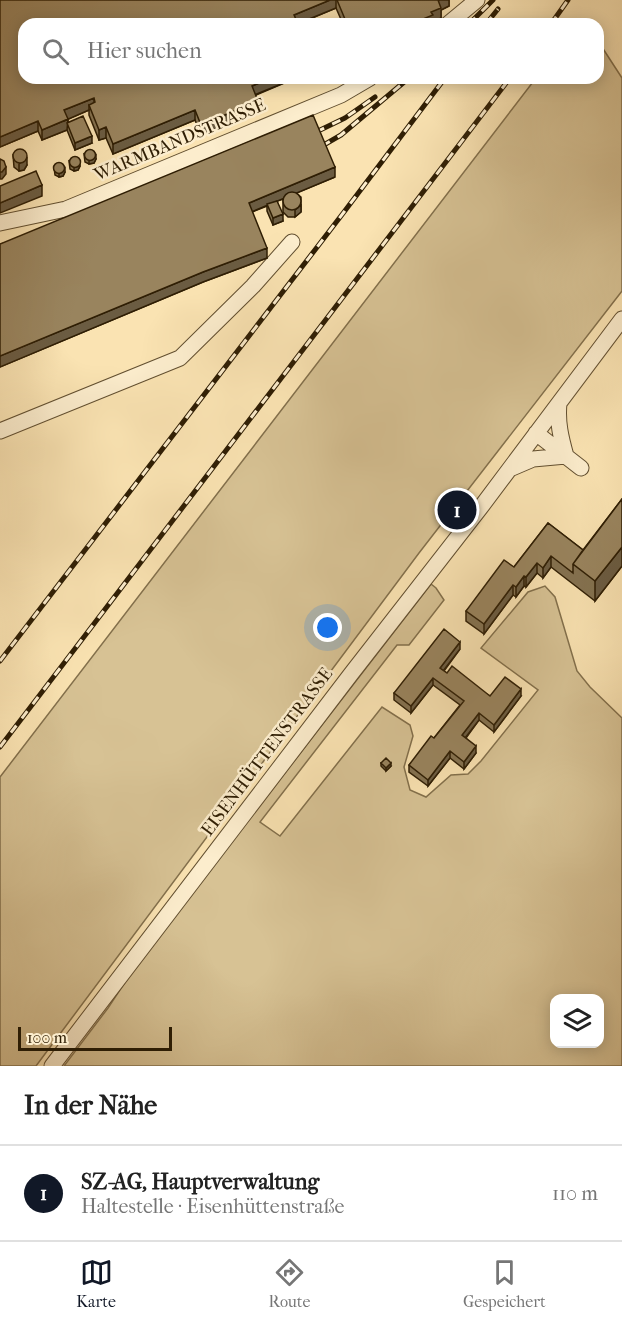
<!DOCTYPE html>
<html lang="de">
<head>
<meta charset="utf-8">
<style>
  :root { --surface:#fff; --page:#f2f2f2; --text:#222; --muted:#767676; --line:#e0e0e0; --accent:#111827 }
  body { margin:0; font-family:"IM FELL French Canon",serif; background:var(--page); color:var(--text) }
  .controls { position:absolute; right:18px; bottom:18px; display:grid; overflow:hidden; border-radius:12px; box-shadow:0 3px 15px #0003 }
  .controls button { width:54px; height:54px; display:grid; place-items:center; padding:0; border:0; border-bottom:2px solid var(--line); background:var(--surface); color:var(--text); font:30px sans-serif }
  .scale { position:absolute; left:18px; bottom:15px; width:154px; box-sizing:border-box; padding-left:6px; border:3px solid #2f1e04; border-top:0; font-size:16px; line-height:21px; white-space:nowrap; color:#2f1e04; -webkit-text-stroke:4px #fcedcd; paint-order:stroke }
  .you { position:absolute; left:328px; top:628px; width:21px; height:21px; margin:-15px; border:4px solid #fff; border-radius:50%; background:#1a73e8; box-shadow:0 0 0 9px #1a73e833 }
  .badge { display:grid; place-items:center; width:39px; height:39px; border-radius:50%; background:var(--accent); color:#fff; font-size:20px; font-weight:700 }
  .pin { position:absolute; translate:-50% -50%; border:3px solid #fff; box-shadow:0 2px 6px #0006 }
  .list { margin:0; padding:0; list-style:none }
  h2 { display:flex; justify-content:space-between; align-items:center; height:78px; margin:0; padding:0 24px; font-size:26px }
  h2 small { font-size:20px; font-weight:400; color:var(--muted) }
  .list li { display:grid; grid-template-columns:39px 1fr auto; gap:18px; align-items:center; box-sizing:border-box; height:96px; padding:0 24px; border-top:2px solid var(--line) }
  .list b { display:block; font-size:22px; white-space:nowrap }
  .list p { margin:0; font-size:20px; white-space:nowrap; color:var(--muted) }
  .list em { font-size:20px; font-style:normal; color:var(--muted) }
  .icon { flex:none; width:33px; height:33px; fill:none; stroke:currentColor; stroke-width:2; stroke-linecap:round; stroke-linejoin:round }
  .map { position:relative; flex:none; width:622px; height:1066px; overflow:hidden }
  .search { position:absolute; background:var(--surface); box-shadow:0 3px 15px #0003; left:18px; right:18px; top:18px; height:66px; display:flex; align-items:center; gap:15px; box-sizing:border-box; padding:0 21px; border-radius:18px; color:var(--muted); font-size:22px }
  .sheet { height:174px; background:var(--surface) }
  nav { display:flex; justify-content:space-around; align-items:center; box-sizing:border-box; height:84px; border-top:2px solid var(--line); background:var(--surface); font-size:16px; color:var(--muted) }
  nav a { display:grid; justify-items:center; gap:3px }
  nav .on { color:var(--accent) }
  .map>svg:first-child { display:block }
  .green { fill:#d7c294; stroke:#83704c; stroke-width:1.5; fill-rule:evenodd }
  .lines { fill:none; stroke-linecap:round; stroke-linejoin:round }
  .minor-casing { stroke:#624f30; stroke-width:17 }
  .minor { stroke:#fcedcd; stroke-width:15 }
  .rail-casing { stroke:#2f1e04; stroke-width:5 }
  .rail { stroke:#fcedcd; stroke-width:3; stroke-dasharray:9; stroke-linecap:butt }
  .wall { fill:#847251; stroke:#2f1e04; stroke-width:1.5 }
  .shaded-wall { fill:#6b5c42; stroke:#2f1e04; stroke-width:1.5 }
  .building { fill:#99845e; stroke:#2f1e04; stroke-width:1.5 }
  .labels { text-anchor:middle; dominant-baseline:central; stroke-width:5; stroke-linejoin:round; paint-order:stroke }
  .street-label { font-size:18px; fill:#2f1e04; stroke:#fcedcd }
</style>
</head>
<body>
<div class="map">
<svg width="622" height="1066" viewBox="0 0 622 1066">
  <rect width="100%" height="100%" fill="#fae3b2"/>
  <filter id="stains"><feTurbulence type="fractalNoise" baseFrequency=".00333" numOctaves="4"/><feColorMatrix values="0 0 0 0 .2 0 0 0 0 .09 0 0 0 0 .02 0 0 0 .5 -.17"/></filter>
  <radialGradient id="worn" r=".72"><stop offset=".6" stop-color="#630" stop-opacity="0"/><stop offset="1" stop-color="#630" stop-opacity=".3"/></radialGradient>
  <path class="green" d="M598 41 622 78V291L419 553 36 1066H0V777L536 78H598Z
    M431 584 436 588 444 600 409 645H397L260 822 280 836 382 707 410 725 413 736 404 767 410 790 426 797 451 775 468 774 481 761 538 690 481 648 528 592 545 586 555 597 577 671 590 687 622 718V1066H64L108 1008 137 964ZM554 998H600V1044H554Z"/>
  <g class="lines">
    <g class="minor-casing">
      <path id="minor" d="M448 24 477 0
        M0 223 66 209 341 95 370 78
        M0 431 180 358 253 286 292 242
        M536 433 581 468
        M512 468 533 459 566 456C561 438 557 422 559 403
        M52 1066 351 674 481 507 622 319"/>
    </g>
    <use href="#minor" class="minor"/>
    <g class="rail-casing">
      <path id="rail" d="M469 24 493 0
        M486 24 498 9
        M551 24 568 0
        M316 132 345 118 375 97
        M322 146 341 135 409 78
        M0 661 344 212 445 78
        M0 747 510 78"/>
    </g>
    <use href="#rail" class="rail"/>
  </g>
  <path class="wall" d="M0 0H449V6L441 10V18L433 22V24H343L336 8 298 24 24 78H296L256 95 258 111 201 135 195 120 113 154 106 138 99 140 89 115V110L68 119V123L92 143 75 150 67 130 42 140 38 131 0 147Z
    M84 154 96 159 94 163 89 164 85 162Z
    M13 155 27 165 24 170 19 171 14 167Z
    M69 161 80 166 78 170 74 171 70 169Z
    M54 167 65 172 63 176 59 177 55 175Z
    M335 177 296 193 301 197V212L295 217H288L283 212V199L277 201 283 221 273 225 267 211V206L252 212 267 258 203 282 0 367V244Z
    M622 499V566L595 601 551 567 543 578 537 573 526 587 524 586 516 597 513 595 484 634 466 621V611L514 567 548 523 583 550Z
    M460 649 444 671 447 673 490 696H521L494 732 479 720 466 738 476 753 464 769 450 758 428 786 409 772V765L434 738 460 705 433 685 411 713 394 700V693Z
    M381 763 391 766 386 771 381 766Z"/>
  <path class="shaded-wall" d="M330 0H336V8L297 24 294 15Z
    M438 0H449V6L441 10V18L433 22V24H411Z
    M271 78H296L252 96V86Z
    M94 98V108L89 105V110L64 121V110Z
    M258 101V111L201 135V125Z
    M195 110V120L113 154V144Z
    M68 119 67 130 42 140V130Z
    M38 121V131L0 147V137Z
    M106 127V138L99 140V130Z
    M92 136V143L75 150V143Z
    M96 155V159L94 163 89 164V160Z
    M27 158V165L24 170 19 171V164Z
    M80 162V166L78 170 74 171V167Z
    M6 167V174L2 179H0V172Z
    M335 167V177L249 213V203Z
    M65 168V172L63 176 59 177V174Z
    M42 185V196L0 213V203Z
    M301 205V212L295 217V210Z
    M283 214V221L273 225V218Z
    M267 248V258L203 282 0 367V356L203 272Z
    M622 547V566L595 601V581Z
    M551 556V567L543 578V568Z
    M537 563V573L526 587V577Z
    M524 576V586L516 597V587Z
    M513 585V595L484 634V624Z
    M460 642V649L440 675V668Z
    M433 678V685L411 713V706Z
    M521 689V696L494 732V725Z
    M479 713V720L462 742V735Z
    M476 746V753L464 769V762Z
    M450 751V758L428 786V780Z
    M391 763V766L386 771V768Z"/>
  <path class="building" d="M0 0H330L294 15 298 24H24V78H271L252 86 258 101 201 125 195 110 113 144 106 127 99 130 89 105 95 102 94 98 64 110 68 119 42 130 38 121 0 137Z
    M337 0H440H438L441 8 431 12 433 15 411 24H347Z
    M313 115 335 167 249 203 267 248 203 272 0 356V244Z
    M83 116 92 136 75 143 67 123Z
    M13 156a7 7 0 1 1 14 0a7 7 0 1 1-14 0Z
    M84.5 155a5.5 5.5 0 1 1 11 0a5.5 5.5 0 1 1-11 0Z
    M69.5 162a5.5 5.5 0 1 1 11 0a5.5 5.5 0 1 1-11 0Z
    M0 159 4 161 6 167 2 172H0Z
    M53.5 168a5.5 5.5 0 1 1 11 0a5.5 5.5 0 1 1-11 0Z
    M36 171 42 185 0 203V186Z
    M283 201a9 9 0 1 1 18 0a9 9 0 1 1-18 0Z
    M277 201 283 214 273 218 267 204Z
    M622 499V547L595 581 573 564Z
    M548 523 583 550 573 564V573L551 556 543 568 537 563 526 577 524 576 516 587 513 585 484 624 466 611 504 560 514 567Z
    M444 629 460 642 440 668 447 673 452 666 490 696 505 677 521 689 494 725 479 713 462 735 476 746 464 762 450 751 428 780 409 765 431 736 434 738 464 701 433 678 411 706 394 693Z
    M386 758 391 763 386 768 381 763Z"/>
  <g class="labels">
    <g class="street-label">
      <text transform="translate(180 140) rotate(-23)">WARMBANDSTRASSE</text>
      <text transform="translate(267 752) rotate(-53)">EISENHÜTTENSTRASSE</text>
    </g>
  </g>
  <rect width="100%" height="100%" filter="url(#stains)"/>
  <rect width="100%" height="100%" fill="url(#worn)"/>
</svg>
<div class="controls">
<button><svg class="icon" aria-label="layers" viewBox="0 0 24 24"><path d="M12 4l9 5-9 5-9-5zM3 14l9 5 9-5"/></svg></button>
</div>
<div class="scale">100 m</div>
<div class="you"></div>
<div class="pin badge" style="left:457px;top:510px">1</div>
<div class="search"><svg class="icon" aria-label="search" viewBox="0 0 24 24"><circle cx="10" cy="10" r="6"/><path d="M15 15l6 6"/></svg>Hier suchen</div>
</div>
<section class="sheet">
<h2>In der Nähe<small></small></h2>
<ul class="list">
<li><span class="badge">1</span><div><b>SZ-AG, Hauptverwaltung</b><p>Haltestelle · Eisenhüttenstraße</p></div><em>110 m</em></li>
</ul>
</section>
<nav>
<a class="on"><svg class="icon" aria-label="map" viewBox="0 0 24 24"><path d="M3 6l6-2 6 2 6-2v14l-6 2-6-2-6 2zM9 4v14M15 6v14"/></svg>Karte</a>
<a><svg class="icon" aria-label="directions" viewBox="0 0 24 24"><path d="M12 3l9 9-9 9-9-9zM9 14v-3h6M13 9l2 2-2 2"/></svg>Route</a>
<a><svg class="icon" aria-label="saved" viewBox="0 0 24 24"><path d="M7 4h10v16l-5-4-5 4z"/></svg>Gespeichert</a>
</nav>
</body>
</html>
